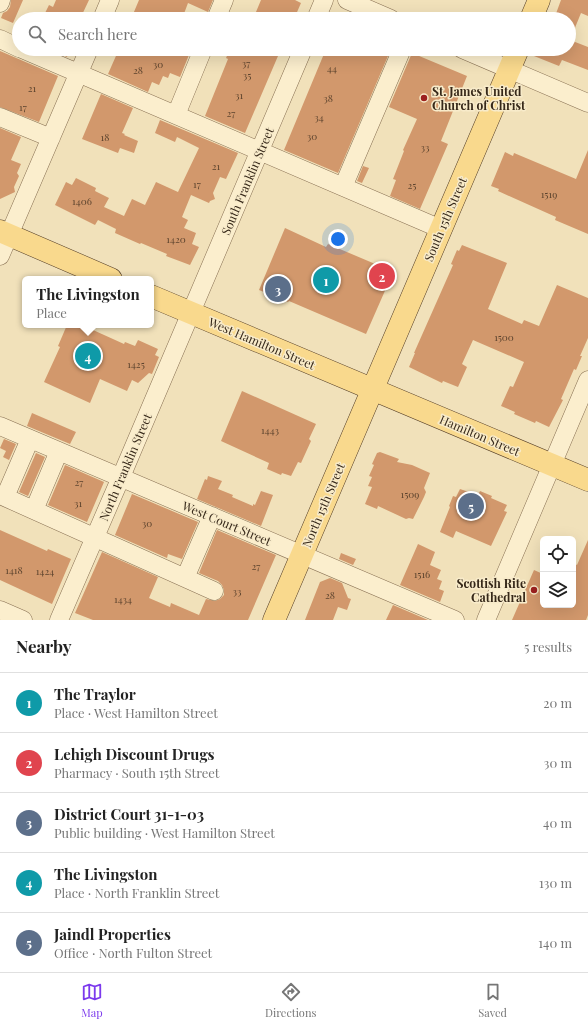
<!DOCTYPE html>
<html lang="en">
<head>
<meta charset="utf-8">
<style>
  :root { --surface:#fff; --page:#f2f2f2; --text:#222; --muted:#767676; --line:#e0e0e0; --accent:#7c3aed }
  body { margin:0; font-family:"Playfair Display",serif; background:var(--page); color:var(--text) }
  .controls { position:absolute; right:12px; bottom:12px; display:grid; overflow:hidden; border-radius:6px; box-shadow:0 4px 16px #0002 }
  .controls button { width:36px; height:36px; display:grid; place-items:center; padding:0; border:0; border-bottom:1px solid var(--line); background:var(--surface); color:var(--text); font:20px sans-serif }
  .you { position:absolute; left:338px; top:239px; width:14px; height:14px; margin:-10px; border:3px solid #fff; border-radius:50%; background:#1a73e8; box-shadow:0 0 0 6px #1a73e833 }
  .badge { display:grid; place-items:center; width:26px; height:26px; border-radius:50%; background:var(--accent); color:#fff; font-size:13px; font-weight:700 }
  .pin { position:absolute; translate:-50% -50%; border:2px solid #fff; box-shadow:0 1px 4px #0006 }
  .popup { position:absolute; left:22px; top:276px; width:132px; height:52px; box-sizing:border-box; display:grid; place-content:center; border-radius:6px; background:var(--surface); filter:drop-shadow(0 1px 3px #0005); font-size:13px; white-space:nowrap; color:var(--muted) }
  .popup b { font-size:15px; color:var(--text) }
  .popup::after { content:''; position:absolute; left:50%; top:100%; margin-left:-8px; border:8px solid transparent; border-top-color:var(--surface) }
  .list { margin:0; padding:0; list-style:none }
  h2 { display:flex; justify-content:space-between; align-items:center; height:52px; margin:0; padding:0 16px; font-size:17px }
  h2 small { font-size:13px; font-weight:400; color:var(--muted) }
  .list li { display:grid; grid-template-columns:26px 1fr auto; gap:12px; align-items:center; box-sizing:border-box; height:60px; padding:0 16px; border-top:1px solid var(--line) }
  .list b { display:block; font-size:15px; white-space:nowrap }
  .list p { margin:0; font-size:13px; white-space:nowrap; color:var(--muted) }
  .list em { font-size:13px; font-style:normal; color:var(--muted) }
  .icon { flex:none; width:22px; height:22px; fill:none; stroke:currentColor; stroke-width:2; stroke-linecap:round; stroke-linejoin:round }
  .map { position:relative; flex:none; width:588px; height:620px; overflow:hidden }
  .search { position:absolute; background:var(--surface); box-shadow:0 4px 16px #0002; left:12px; right:12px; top:12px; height:44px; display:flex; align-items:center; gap:10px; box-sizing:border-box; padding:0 14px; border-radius:22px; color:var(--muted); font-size:15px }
  .sheet { height:352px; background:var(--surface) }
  nav { display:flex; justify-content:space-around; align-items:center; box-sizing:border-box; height:56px; border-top:1px solid var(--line); background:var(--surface); font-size:11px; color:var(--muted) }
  nav a { display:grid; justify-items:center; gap:2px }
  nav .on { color:var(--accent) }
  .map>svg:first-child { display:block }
  .building { fill:#d2986c }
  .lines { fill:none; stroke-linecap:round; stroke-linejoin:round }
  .minor-casing { stroke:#887053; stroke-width:19 }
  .major-casing { stroke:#553e28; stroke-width:23 }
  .minor { stroke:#fbeecd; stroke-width:18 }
  .major { stroke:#f9d98d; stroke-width:22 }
  .poi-dot { fill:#9c201f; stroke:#f8ebca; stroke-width:1.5 }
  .labels { text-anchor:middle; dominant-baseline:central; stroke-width:3; stroke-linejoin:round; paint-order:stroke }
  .number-label { font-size:10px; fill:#5d442e }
  .poi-label { font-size:12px; font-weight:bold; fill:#362819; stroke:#f8ebca; text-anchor:start }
  .street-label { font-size:12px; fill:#362819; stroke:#f8ebca }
</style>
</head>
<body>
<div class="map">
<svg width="588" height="620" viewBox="0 0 588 620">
  <rect width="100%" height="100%" fill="#f1e1ba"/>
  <path class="building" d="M11 0H23L13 23 1 18 3 13 7 11 10 7Z
    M56 0H89L80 19H42L49 5 53 7Z
    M139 0H213L208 12 188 3 182 19H131Z
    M261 0H295L301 3 294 19H253Z
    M561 0H588V16L581 13 570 40 588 47V70L562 60 559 66 529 54 530 49H569V19H554Z
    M49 49H70L67 57Z
    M119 49H188L191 50 180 77 170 73 168 78 163 76 159 85 152 82 148 92 108 74Z
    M230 49H281L245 133 205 116 228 59 226 58Z
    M326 49H391L338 173 284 150Z
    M0 51 58 76 39 122 0 107Z
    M412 53 467 76 441 141 448 144 420 209 390 196 396 180 393 179 404 151 403 150 417 119 389 107Z
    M101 94 133 108 122 133 125 134 124 135 138 141 134 153 120 148 118 153 82 139Z
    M160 120 238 153 226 179 220 177 213 193 215 199 210 201 209 203 191 195 182 217 188 220 184 228 196 233 192 244 199 247 190 265 166 256 167 254 141 243 140 244 115 233 116 229 98 220 95 225 55 205 66 182 72 185 76 178 96 188 95 191 109 198 104 207 124 216 132 199 145 205 156 182 178 192 199 148 177 137 175 142 155 133Z
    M0 128 21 137 11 160 21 164 17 173 19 176 14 187 15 192 0 199Z
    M588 150V234L555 220 556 217 498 191 499 189 491 186 505 152 513 156 514 153 576 179Z
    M363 166 369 168 362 183 357 181Z
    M285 228 326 247 328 244 387 269 385 274 391 277 366 334 289 301 288 302 259 290Z
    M462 245 507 263 488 309 522 324 524 320 539 326 557 285 588 298V338L580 356H582L576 370 574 369 561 399 563 400 549 427 536 421 535 423 514 414 515 412 501 406 510 386 513 387 524 362 473 340 462 364 467 367 458 387 443 381 442 383 409 367 415 353H414L453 265 451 264 457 250 459 251Z
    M67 325H82L124 344 125 342 135 346 138 340 158 349 155 355 159 357 152 374 149 373 138 383 132 380 127 391 100 379 90 403 44 382 60 347 58 346Z
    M242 391 316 424 309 439 311 441 301 463 298 462 291 476 282 473 281 475 267 469 269 463 221 441Z
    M32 413 76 432 70 444 27 426Z
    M4 439 16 444 9 460 3 457 6 451 0 448Z
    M380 452 399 459 397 462 412 465 430 473 424 488 426 492 424 497 413 519 409 518 406 519 378 506 377 509 365 504 372 487 368 486 372 477 369 476 374 465 372 464 377 453Z
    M36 453 45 457 28 496 19 492Z
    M65 465 104 482 87 522 48 505Z
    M208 476 222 481 218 489 233 495 232 497 253 506V504L255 505 261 491 273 495 261 526 197 499 205 479 207 480Z
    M460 489 478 495 480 491 492 496 491 498 507 505 504 511 507 512 491 546 456 531 453 538 440 532 450 507 449 506 453 496 456 497Z
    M132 494 198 522 182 559 168 554 167 558 115 535Z
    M0 530 47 551 48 549 71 559 52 604 0 580Z
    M217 530 276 555 248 620H93L75 613 102 552 158 577 149 598 170 607 171 603 199 615 206 599 215 601 220 599 224 595V590L222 585 218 581 199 573Z
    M588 540V615L586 620H512L534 570 543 574V605H573V563L577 565Z
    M418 544 435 552 430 565 441 570 437 579 442 581 439 589 444 591 440 602 400 585Z
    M341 553 356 559 353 565 339 559Z
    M330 578 342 583 348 598 351 599 347 610 338 607 333 620H305L320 582Z
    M393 605 428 620H386Z"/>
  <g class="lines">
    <g class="minor-casing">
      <path id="minor" d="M347 0 391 19
        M0 3 1 0
        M102 19 110 0
        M216 19 224 0
        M316 19 324 0
        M0 39 19 48
        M22 49 441 229
        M462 49 588 103
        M176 115 203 49
        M0 117 51 138
        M343 187 402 49
        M0 256 89 49
        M0 426 455 620
        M0 495 214 591
        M5 497 30 439
        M34 510 59 451
        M185 578 212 516
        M0 610 23 620
        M59 620 121 477 303 49
        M486 620 588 380"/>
    </g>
    <g class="major-casing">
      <path id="major" d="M531 19 539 0
        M0 231 111 279
        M151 296 588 480
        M274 620C355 429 437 239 518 49"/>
    </g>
    <use href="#minor" class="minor"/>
    <use href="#major" class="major"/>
  </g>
  <g class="poi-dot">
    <circle cx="424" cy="98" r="4"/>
    <circle cx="534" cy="590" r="4"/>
  </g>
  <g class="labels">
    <g class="number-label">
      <text x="246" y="63">37</text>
      <text x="158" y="64">30</text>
      <text x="332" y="68">44</text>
      <text x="138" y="70">28</text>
      <text x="247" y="75">35</text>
      <text x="32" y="88">21</text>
      <text x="239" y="95">31</text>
      <text x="328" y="98">38</text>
      <text x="23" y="107">17</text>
      <text x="231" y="113">27</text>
      <text x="319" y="117">34</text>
      <text x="312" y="136">30</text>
      <text x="105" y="137">18</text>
      <text x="425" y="147">33</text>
      <text x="216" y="166">21</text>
      <text x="197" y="184">17</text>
      <text x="412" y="185">25</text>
      <text x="549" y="194">1519</text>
      <text x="82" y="201">1406</text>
      <text x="176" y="239">1420</text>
      <text x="504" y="337">1500</text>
      <text x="136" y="364">1425</text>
      <text x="270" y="430">1443</text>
      <text x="79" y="482">27</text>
      <text x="410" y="494">1509</text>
      <text x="78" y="503">31</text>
      <text x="147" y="523">30</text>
      <text x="256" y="566">27</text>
      <text x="14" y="570">1418</text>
      <text x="45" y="571">1424</text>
      <text x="422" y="574">1516</text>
      <text x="237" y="591">33</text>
      <text x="330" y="595">28</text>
      <text x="123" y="599">1434</text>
    </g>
    <g class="poi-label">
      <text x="432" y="91">St. James United<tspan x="432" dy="14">Church of Christ</tspan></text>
      <text x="526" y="583" text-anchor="end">Scottish Rite<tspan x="526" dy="14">Cathedral</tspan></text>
    </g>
    <g class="street-label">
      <text transform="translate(247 181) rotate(-67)">South Franklin Street</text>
      <text transform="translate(445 219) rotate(-67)">South 15th Street</text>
      <text transform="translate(262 343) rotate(23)">West Hamilton Street</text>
      <text transform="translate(480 435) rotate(23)">Hamilton Street</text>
      <text transform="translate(125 467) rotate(-67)">North Franklin Street</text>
      <text transform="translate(323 505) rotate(-67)">North 15th Street</text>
      <text transform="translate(227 523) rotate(23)">West Court Street</text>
    </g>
  </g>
</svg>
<div class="controls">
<button><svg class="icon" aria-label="locate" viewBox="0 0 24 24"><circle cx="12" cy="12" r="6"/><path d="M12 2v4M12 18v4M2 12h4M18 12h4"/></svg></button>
<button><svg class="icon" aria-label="layers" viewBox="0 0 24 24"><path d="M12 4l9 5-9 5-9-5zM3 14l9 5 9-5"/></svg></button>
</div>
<div class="you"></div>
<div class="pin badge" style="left:326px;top:280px;background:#0f9aa8">1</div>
<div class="pin badge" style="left:382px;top:276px;background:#e0444e">2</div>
<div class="pin badge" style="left:278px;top:289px;background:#5c6f8a">3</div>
<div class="pin badge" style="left:88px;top:356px;background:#0f9aa8">4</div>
<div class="popup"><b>The Livingston</b>Place</div>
<div class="pin badge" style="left:471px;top:506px;background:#5c6f8a">5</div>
<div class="search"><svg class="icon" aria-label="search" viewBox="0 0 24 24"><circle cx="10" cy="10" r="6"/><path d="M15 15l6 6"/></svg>Search here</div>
</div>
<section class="sheet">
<h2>Nearby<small>5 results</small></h2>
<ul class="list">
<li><span class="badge" style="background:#0f9aa8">1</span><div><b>The Traylor</b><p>Place · West Hamilton Street</p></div><em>20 m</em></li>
<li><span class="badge" style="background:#e0444e">2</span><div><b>Lehigh Discount Drugs</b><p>Pharmacy · South 15th Street</p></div><em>30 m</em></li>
<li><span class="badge" style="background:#5c6f8a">3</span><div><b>District Court 31-1-03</b><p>Public building · West Hamilton Street</p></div><em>40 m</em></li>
<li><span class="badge" style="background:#0f9aa8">4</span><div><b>The Livingston</b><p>Place · North Franklin Street</p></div><em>130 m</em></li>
<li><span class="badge" style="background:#5c6f8a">5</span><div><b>Jaindl Properties</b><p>Office · North Fulton Street</p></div><em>140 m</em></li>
</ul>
</section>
<nav>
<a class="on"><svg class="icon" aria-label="map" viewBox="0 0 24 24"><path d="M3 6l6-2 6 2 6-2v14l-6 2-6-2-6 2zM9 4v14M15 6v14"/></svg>Map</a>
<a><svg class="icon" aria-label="directions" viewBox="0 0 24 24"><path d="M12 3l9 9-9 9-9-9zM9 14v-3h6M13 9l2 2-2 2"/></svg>Directions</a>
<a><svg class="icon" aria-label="saved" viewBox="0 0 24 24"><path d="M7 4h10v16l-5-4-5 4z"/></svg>Saved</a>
</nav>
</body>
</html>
